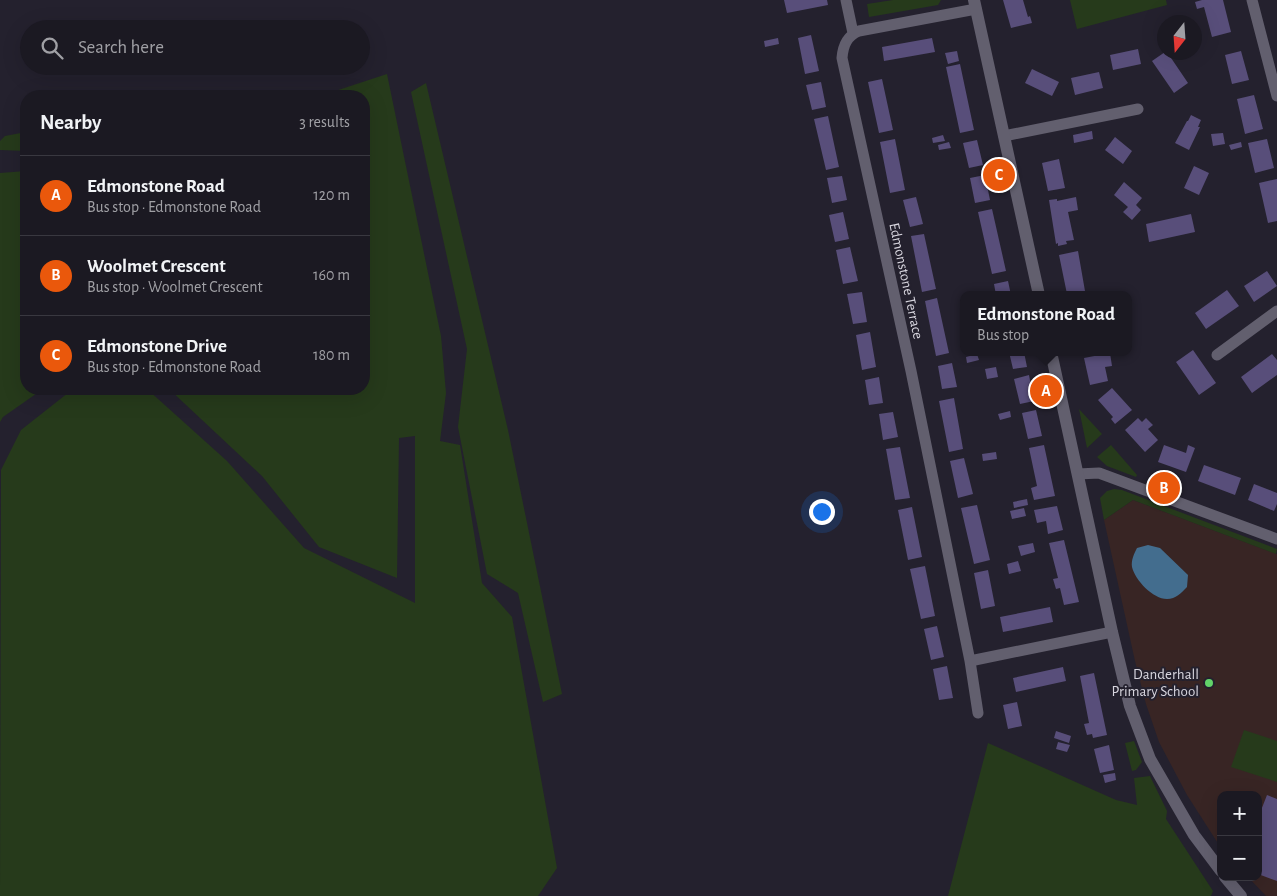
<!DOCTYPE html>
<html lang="en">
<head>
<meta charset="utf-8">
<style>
  :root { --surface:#1b1922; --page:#24222a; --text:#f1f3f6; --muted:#a0a0a5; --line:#393840; --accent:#ea580c }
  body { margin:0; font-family:"Alegreya Sans",sans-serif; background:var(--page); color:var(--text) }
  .controls { position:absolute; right:15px; bottom:15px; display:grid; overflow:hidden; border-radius:10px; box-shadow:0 5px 20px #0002 }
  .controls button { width:45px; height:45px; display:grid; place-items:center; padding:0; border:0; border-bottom:1px solid var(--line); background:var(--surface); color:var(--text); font:25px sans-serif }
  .compass { position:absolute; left:1157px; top:15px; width:45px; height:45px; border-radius:50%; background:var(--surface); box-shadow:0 5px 20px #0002; rotate:197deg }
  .you { position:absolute; left:821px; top:511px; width:18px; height:18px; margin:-12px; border:4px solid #fff; border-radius:50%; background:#1a73e8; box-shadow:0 0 0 8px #1a73e833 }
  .badge { display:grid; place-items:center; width:32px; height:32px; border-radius:50%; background:var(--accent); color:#fff; font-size:16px; font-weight:700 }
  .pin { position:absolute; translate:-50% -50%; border:2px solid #fff; box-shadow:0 1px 5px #0006 }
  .popup { position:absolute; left:960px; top:291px; width:172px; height:65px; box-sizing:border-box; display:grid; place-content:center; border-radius:10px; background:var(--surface); filter:drop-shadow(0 1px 4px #0005); font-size:16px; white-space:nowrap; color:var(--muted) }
  .popup b { font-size:19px; color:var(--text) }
  .popup::after { content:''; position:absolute; left:50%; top:100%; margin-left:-10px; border:10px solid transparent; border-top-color:var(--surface) }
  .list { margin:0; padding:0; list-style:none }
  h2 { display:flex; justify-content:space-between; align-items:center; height:65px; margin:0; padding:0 20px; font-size:21px }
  h2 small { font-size:16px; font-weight:400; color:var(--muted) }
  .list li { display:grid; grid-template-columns:32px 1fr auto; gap:15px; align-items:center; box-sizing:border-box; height:80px; padding:0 20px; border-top:1px solid var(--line) }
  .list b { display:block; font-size:19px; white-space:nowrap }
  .list p { margin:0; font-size:16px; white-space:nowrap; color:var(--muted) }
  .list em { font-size:16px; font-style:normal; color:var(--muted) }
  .icon { flex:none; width:28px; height:28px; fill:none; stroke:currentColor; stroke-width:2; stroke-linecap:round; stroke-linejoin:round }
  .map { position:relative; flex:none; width:1277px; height:896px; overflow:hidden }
  .search { position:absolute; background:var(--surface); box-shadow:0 5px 20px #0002; left:20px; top:20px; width:350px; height:55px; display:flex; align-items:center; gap:12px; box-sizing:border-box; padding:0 18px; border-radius:28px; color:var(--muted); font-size:19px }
  .panel { position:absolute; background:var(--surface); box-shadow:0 5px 20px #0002; left:20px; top:90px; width:350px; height:305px; border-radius:20px }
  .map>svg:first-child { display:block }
  .education { fill:#382524 }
  .green { fill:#263a1b }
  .water { fill:#436d8e }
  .building { fill:#584e7a }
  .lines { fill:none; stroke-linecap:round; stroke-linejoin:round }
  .street { stroke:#625f6e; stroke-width:11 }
  .secondary { stroke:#625f6e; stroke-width:12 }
  .poi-dot { fill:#62d469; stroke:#24212e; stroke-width:2 }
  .labels { text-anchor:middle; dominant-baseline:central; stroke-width:4; stroke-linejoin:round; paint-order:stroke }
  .street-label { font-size:15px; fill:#d8d6df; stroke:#24212e }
  .poi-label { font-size:15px; fill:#d8d6df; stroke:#24212e; text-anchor:end }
</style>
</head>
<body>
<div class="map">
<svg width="1277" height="896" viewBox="0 0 1277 896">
  <rect width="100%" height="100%" fill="#24212e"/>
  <path class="education" d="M1133 500 1277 554V896H1266L1248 877H1258V795H1221V848L1187 795 1159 742 1146 704 1135 661 1104 520Z"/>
  <path class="green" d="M893 0H941L938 5 869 17 867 4Z
    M1070 0H1166L1167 5 1077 29Z
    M387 74 441 336 446 393 440 441 460 445 482 583 512 617 557 868 538 896H0L1 470 21 430 73 389H147L227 461 304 548 415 603V436L399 438 397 578 319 547 262 476 169 389H364V96H320Z
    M426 83 508 430 562 694 543 702 518 593 487 574 458 427 467 349 411 92Z
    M26 132V151L0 150V141L5 136Z
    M26 171V389H43L3 417 0 422V173Z
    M1079 409 1102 434 1087 448Z
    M1111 445 1137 475 1136 477 1107 466 1097 457Z
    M1114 489 1122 490 1277 549 1276 554 1133 500 1104 520 1100 498 1107 491Z
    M1244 730 1277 741V782L1231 767Z
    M1134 741 1142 762 1136 770 1132 771 1125 743Z
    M988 743 1116 800 1137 805 1134 778 1150 776 1167 811 1166 819 1213 891 1211 896H948Z"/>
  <path class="water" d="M1148 545 1160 548 1188 575 1187 587C1181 593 1176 599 1167 599 1153 599 1135 580 1132 567 1131 560 1134 554 1137 548Z"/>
  <path class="building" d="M784 0H827L828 5 787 13Z
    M1003 0H1023L1028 17 1030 16 1032 23 1011 28Z
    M1202 0H1223L1231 32 1212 37 1204 7 1197 9 1195 2Z
    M811 35 819 71 805 74 798 38Z
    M778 38 779 44 765 47 764 41Z
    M932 38 935 52 884 61 882 47Z
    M1138 49 1141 64 1113 70 1110 55Z
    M957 51 959 61 948 64 945 53Z
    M1241 51 1249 80 1232 84 1225 55Z
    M1165 52H1167L1188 83 1174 93 1152 61Z
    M960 64 974 130 960 133 946 67Z
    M1032 69 1059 82 1052 96 1025 83Z
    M1099 72 1103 88 1075 95 1071 78Z
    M882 79 893 130 879 133 868 82Z
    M821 82 826 107 812 110 806 85Z
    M1254 95 1263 129 1245 134 1237 99Z
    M1191 115 1201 120 1198 127H1200L1189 150 1175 143 1187 121H1188Z
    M828 116 839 167 826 170 814 119Z
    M1092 131 1093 139 1074 143 1073 135Z
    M1223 133 1225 144 1213 146 1211 134Z
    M943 135 945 141 933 143 932 138Z
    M1115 137 1132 151 1123 164 1105 150Z
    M895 139 905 190 890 193 880 142Z
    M1267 139 1274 168 1255 173 1248 143Z
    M977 140 983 165 969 168 963 143Z
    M949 142 951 148 939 150 938 145Z
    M1241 142 1242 147 1231 150 1229 145Z
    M1059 159 1065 188 1048 191 1042 163Z
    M1194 166 1209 173 1199 195 1184 188Z
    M985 175 990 200 975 203 970 178Z
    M842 176 847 200 832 203 827 178Z
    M1277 179V221L1268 223 1259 183Z
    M1124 182 1142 198 1136 205 1141 210 1132 220 1123 212 1128 207 1114 195Z
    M916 197 923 224 910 227 903 200Z
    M1076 197 1078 210 1068 212 1074 240 1066 241 1067 244 1058 246V243L1056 244 1049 200 1057 199V201Z
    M992 209 1006 271 992 274 978 212Z
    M843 212 849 239 835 242 829 215Z
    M1191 214 1195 232 1149 242 1146 224Z
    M924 234 936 289 922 292 911 236Z
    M850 247 858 281 843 284 836 250Z
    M1078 251 1085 291 1067 294 1059 255Z
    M1267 271 1277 286 1254 302 1244 286Z
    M1008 281 1011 295H996L994 284Z
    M1227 290 1239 306 1206 329 1195 313Z
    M862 292 867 322 853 324 847 294Z
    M937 298 949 353 936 356 925 301Z
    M870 332 876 367 862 370 856 335Z
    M1193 350 1216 383 1199 395 1176 362Z
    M1009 352H1024L1027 367 1013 369Z
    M1110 353 1112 366 1105 367 1108 381 1090 385 1084 358Z
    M977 354 979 360 967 363 966 357Z
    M1272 354 1277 360V375L1252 393 1241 377Z
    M952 363 957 387 942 389 938 366Z
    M996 367 998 377 987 379 985 369Z
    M1029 375 1034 401 1020 404 1014 379Z
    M879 377 883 403 869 405 865 380Z
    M1112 388 1132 410 1115 424 1111 419 1113 417 1098 400Z
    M954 398 963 449 949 452 939 401Z
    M1036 410 1042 436 1028 439 1022 413Z
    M1010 411 1011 417 1000 420 998 414Z
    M893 412 898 437 883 440 879 414Z
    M1138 418 1142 422 1146 418 1153 425 1148 429 1158 440 1145 452 1125 430Z
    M1044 445 1055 496 1034 500 1031 488 1037 486 1029 448Z
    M1164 445 1186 453 1188 445 1195 448 1186 472 1158 462Z
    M900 447 910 498 895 500 886 449Z
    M996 452 997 459 983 461 982 454Z
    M964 458 973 494 958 498 950 461Z
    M1204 465 1241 478 1235 495 1198 481Z
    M1254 484 1277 493V504L1274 511 1248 500Z
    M1027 499 1028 505 1014 508 1013 502Z
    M977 505 990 560 974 564 961 508Z
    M1057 506 1063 530 1048 534 1046 521 1037 523 1034 510Z
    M912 507 922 557 908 560 898 510Z
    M1024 508 1026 516 1012 519 1010 511Z
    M1064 540 1079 602 1064 605 1060 588 1056 589 1053 579 1058 578 1049 543Z
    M1033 543 1035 552 1021 556 1018 546Z
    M1018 561 1021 571 1009 574 1007 564Z
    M925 566 935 616 921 619 910 569Z
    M988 570 995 606 981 609 974 573Z
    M1050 607 1053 622 1003 632 1000 617Z
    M937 626 944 657 931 660 924 629Z
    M947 666 953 698 939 700 933 669Z
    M1063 667 1066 681 1016 692 1013 678Z
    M1094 673 1107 735 1093 738 1092 734 1087 735 1084 724 1089 723 1080 676Z
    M1017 702 1022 726 1008 729 1003 705Z
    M1056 731 1071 736 1069 743 1054 738Z
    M1058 742 1070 745 1067 752 1056 749Z
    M1109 745 1114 770 1100 773 1094 749Z
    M1115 773 1116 780 1105 783 1103 775Z
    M1267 795 1277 799V881L1258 874V818Z"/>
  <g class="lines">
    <path class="street" d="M846 0 853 33
      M1252 0 1277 96
      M976 9 859 31C847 36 843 45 842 58L911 371 970 661 978 713
      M1004 136 1138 109
      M1217 355 1277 311
      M1078 474 1099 473 1277 539
      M970 661 1112 632"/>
    <path class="secondary" d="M974 0 1039 295
      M1051 352 1112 632 1130 706 1150 759 1194 835 1221 871
      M1225 877 1241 896"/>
  </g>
  <circle class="poi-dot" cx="1209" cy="683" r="5"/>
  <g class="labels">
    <g class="street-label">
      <text transform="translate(906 281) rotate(78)">Edmonstone Terrace</text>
    </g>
    <g class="poi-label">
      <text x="1199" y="674">Danderhall<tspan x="1199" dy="17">Primary School</tspan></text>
    </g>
  </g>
</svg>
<div class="controls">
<button>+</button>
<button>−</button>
</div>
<svg class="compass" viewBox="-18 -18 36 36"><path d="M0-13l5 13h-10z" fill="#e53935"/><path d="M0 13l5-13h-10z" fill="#a0a0a5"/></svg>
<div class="you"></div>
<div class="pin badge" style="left:1046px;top:391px">A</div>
<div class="popup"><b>Edmonstone Road</b>Bus stop</div>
<div class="pin badge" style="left:1164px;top:488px">B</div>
<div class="pin badge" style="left:999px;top:175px">C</div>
<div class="search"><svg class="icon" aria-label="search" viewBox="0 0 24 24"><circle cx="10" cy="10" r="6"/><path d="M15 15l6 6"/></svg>Search here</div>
<section class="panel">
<h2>Nearby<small>3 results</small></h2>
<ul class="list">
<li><span class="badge">A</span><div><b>Edmonstone Road</b><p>Bus stop · Edmonstone Road</p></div><em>120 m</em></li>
<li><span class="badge">B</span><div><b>Woolmet Crescent</b><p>Bus stop · Woolmet Crescent</p></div><em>160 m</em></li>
<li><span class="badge">C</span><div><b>Edmonstone Drive</b><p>Bus stop · Edmonstone Road</p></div><em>180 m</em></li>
</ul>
</section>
</div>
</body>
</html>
